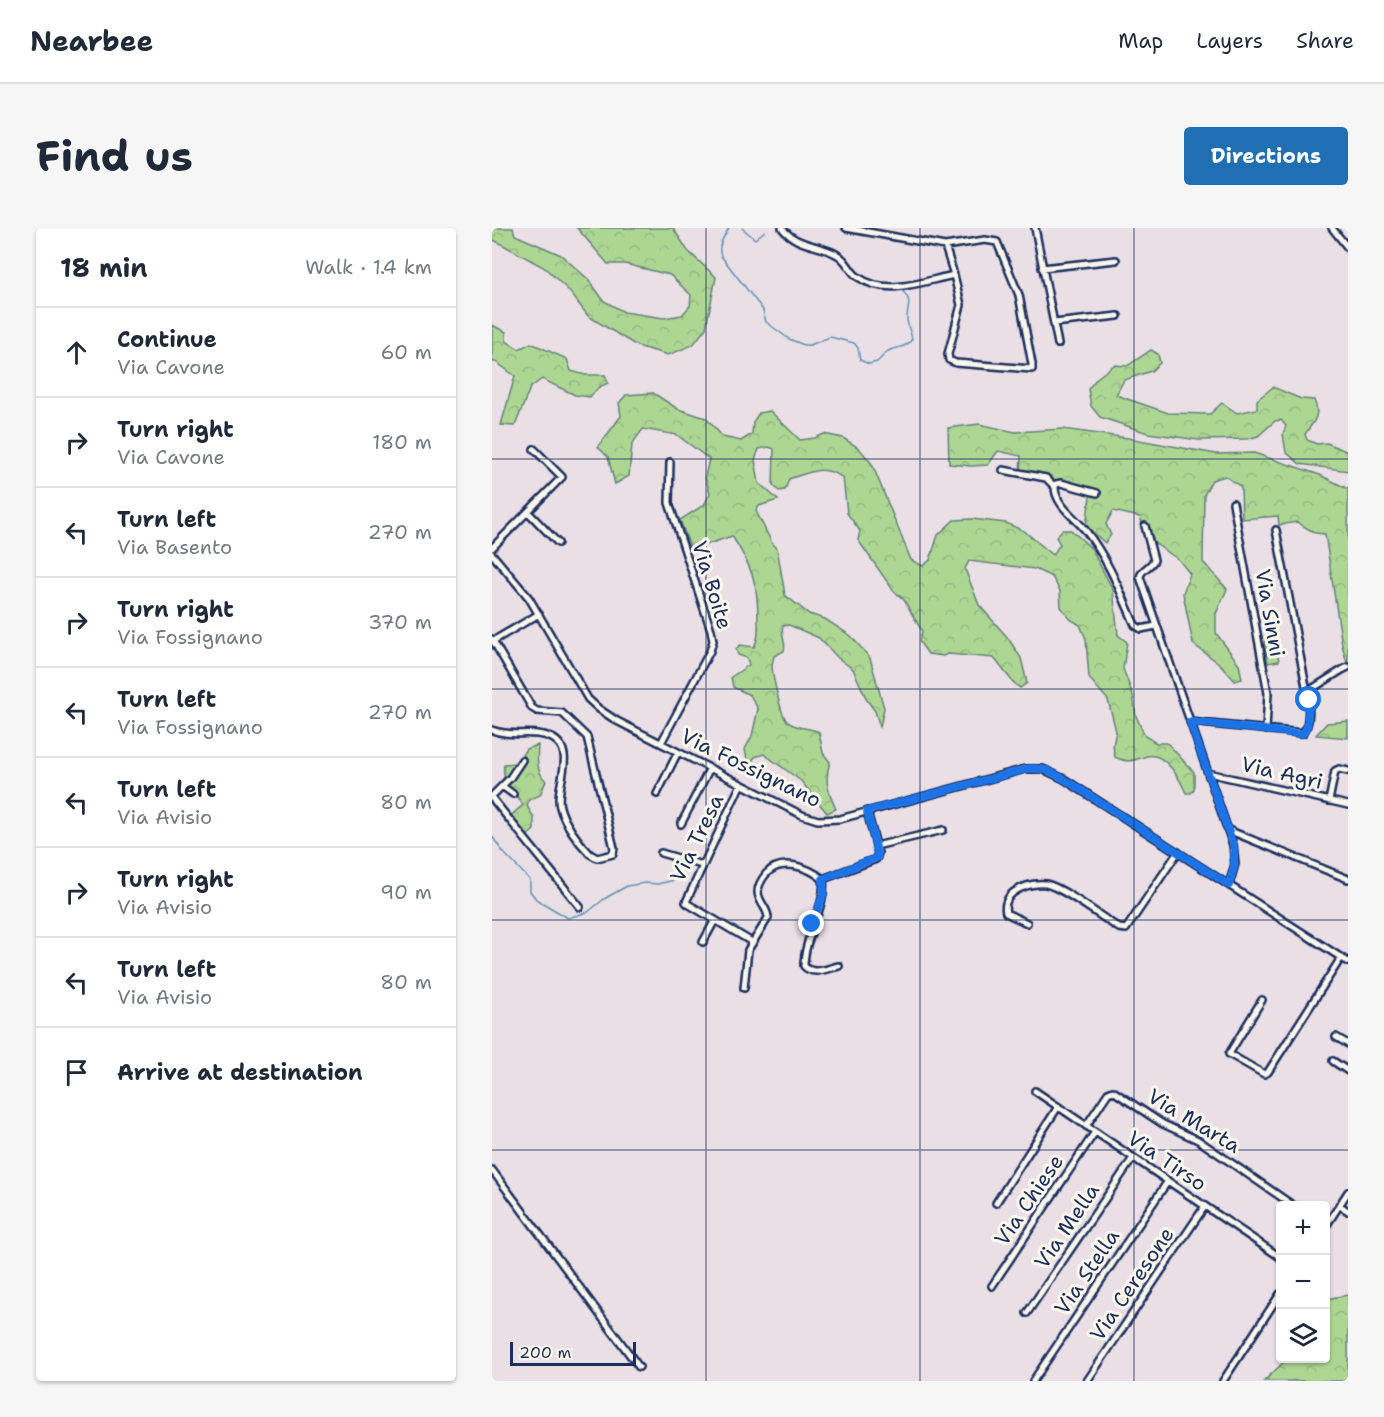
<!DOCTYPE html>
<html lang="en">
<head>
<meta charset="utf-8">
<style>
  :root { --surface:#fff; --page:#f6f6f7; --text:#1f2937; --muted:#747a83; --line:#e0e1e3; --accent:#1f6fb2 }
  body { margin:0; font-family:"Shantell Sans",sans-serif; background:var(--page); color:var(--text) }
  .controls { position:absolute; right:18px; bottom:18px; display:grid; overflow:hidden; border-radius:6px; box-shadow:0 2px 4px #0004 }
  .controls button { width:54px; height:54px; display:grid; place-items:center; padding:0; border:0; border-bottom:2px solid var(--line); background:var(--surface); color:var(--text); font:30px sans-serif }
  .scale { position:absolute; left:18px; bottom:15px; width:126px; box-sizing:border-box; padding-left:6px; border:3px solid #1b2f5e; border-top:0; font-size:16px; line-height:21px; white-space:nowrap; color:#1b2f5e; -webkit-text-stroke:4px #fbf7ec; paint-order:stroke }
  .stop { position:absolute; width:18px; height:18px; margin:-14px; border:4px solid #1a73e8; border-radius:50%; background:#fff }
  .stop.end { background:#1a73e8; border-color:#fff; box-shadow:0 2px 6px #0008 }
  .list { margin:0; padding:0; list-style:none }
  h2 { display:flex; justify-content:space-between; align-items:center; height:78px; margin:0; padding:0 24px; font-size:26px }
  h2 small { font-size:20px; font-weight:400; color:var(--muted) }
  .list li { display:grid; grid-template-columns:39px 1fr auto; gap:18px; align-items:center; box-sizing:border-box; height:90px; padding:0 24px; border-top:2px solid var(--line) }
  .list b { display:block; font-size:22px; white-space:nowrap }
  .list p { margin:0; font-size:20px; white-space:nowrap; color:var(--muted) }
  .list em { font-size:20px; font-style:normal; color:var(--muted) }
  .icon { flex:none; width:33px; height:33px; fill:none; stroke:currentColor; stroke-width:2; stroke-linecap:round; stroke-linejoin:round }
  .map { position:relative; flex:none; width:856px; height:1153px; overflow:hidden; border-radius:6px }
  header { display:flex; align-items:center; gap:36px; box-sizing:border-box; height:84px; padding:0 30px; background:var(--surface); border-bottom:2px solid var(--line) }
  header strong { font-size:28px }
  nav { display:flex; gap:33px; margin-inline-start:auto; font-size:21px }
  .intro { display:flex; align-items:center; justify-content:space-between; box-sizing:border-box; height:144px; padding:0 36px }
  h1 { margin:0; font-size:42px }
  .button { padding:15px 27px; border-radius:6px; background:var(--accent); color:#fff; font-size:21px; font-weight:700 }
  main { display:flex; gap:36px; padding:0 36px }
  aside { flex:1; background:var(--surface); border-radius:6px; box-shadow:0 2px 4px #0004 }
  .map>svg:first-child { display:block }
  .forest { fill:url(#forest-crowns); stroke:#648278; stroke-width:1.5 }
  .green { fill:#add693; stroke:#648278; stroke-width:1.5 }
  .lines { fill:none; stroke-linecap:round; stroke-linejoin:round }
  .stream { stroke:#6093b5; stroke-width:1.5 }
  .minor-casing { stroke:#1b2f5e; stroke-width:10 }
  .minor { stroke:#fbf7ec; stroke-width:5 }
  .route { stroke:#1a73e8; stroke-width:8 }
  .grid { fill:none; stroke:#1b2f5e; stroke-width:1.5; stroke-opacity:0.55 }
  .labels { text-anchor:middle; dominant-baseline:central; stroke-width:6; stroke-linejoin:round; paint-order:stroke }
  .street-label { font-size:21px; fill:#1b2f5e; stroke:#fbf7ec }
</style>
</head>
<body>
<header>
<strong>Nearbee</strong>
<nav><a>Map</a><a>Layers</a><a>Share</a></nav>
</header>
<div class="intro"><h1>Find us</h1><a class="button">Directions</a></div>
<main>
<aside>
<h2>18 min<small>Walk · 1.4 km</small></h2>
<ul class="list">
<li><svg class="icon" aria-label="ahead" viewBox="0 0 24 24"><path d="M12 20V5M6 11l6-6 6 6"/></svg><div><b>Continue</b><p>Via Cavone</p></div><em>60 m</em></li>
<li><svg class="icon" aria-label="right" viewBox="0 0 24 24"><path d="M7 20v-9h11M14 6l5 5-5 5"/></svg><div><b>Turn right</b><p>Via Cavone</p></div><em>180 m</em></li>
<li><svg class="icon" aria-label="left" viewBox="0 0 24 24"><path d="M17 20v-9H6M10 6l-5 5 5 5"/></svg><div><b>Turn left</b><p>Via Basento</p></div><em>270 m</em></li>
<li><svg class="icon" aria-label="right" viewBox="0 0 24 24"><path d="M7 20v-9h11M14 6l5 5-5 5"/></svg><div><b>Turn right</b><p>Via Fossignano</p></div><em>370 m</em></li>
<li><svg class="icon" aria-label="left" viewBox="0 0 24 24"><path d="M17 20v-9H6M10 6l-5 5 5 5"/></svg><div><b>Turn left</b><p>Via Fossignano</p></div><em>270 m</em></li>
<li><svg class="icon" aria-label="left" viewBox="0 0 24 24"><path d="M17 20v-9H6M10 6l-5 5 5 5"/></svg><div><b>Turn left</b><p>Via Avisio</p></div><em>80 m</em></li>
<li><svg class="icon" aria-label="right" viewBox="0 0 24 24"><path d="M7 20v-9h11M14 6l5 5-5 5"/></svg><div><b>Turn right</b><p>Via Avisio</p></div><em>90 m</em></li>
<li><svg class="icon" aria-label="left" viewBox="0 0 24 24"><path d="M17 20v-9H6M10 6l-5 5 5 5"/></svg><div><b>Turn left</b><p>Via Avisio</p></div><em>80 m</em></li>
<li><svg class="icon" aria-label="arrive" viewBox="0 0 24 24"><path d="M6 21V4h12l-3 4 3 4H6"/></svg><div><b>Arrive at destination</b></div></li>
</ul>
</aside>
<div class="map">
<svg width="856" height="1153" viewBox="0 0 856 1153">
  <defs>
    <pattern id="forest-crowns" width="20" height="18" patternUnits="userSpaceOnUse" patternTransform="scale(1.5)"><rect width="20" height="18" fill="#add693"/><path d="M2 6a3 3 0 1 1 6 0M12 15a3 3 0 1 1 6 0" fill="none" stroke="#94b881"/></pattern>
  </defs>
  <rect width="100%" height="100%" fill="#eadfe5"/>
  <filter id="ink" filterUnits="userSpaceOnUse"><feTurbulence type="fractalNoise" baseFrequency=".0167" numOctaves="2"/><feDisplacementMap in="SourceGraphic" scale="12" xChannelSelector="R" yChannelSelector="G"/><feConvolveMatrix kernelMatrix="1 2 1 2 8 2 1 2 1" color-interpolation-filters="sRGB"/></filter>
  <g filter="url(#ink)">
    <path class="forest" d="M0 0H21L23 7 69 27 97 52 112 73 132 84 172 90 190 87 198 78 199 67 178 47 133 36H116L85 0H181L196 23 224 49 214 100 201 117 176 127 145 118 96 88 77 63 53 40 0 11Z
      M0 97 14 104V113L27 121 39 115 75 131 79 143 93 147H113L116 155 107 159 98 169 83 167 50 151 38 160 23 198 9 197 23 148 4 134H0Z
      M659 122 666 126 668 135 659 143 632 152 624 167 676 185 718 186 730 175 745 185 765 181V172L781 159 809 171 822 172C829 187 822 194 813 206L815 212 825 216 835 215 856 224V243L808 236 794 224 791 206 794 198 789 192 783 193 766 208 756 211 707 212 656 205 608 189 599 178 596 161 605 150 622 137 635 138Z
      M161 165 186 181 214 190 231 209 249 213 260 206 261 194 267 185 278 183 308 212 323 210 332 206 351 210 367 220 380 236 419 332 431 338 438 332 446 307 462 292 480 291 514 295 532 303 561 327 568 316 564 309 570 302H579L599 320 621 362 626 407 635 414 631 441 641 467 644 488 653 508 664 515H675C685 524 692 535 702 544V561L699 565H694C688 551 673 524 655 528 641 532 638 536 623 529L621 518 624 503 616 472 597 450 594 411 588 397 578 391 569 379 568 363 560 349 543 341 477 333 473 341 487 377 516 410 529 430 535 455 528 460 520 453 502 430 456 426 451 428 436 426 427 413 430 403 412 372 401 362 366 312 368 303 355 285 351 250C331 236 319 244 297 251L293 262 287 263 281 257 282 221 277 219 267 221 263 232 267 255 286 272 267 278 264 283 280 315 285 320 293 367 317 386 333 391 359 408 378 430 392 480 388 499 383 483 375 472 361 441 346 430 327 410 297 397 291 398C288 408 295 414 292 423L282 428C282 429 280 436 280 437 280 446 289 488 295 493 305 502 317 499 327 504L331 525 338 534C332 553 336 564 344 581L335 585 309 553 272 526 263 529 260 533 255 531 253 521 260 508 266 481 258 467 241 459 239 449 257 437 255 430 246 427 244 421 248 417 262 419C267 410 266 402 266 392 266 355 260 339 240 308L199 322 188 292 212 277 218 265 213 249 217 231 185 207 151 201 140 216 137 248 123 256 116 229 106 219 129 188 127 175 134 167Z
      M487 196 523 204 571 201 636 210 724 226 762 225 828 247 856 261V439L850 417 833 306 823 305 805 294 787 297 786 288 750 291 749 259 733 248 720 252 712 267 711 334 735 361 724 386V405L747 436 750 451 743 453 728 436 701 416 691 365 698 346 687 332 655 310 648 289 621 283 614 296 619 307 613 315 594 298 599 261 528 244 529 228 506 223 496 237 479 238 457 236 456 200Z
      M856 493V510L824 507 835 495Z
      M46 517C45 530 44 544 54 553L48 567 37 572 35 578 42 590V602L34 609 17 589 31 577C21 561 9 556 12 536L25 535 34 521Z
      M856 1067V1153H772L795 1131 834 1130V1071Z"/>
    <path class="green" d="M783 412 787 433 776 435 772 414Z"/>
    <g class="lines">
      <path class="stream" d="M237 0C232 9 225 17 229 28L271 82 274 94 297 111 312 117H318L338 109 362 115 366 120 368 132 377 136 385 134C389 131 392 126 396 123 405 118 414 121 420 111 419 105 415 97 415 91 415 76 422 75 409 61
        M250 0 263 11 273 3
        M0 608 11 624 38 652V663L44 671 76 690 96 684 112 671 135 658 153 655 165 656 183 652"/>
      <g class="minor-casing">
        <path id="minor" d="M290 0C304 18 325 16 344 26 355 31 357 43 366 49 394 69 432 53 462 47L453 18
          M354 0 453 18 493 12 505 14 527 67 540 136V141L464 135 457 132 456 126 469 77 462 47
          M543 0 566 116
          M840 0 856 20
          M550 40 624 32
          M562 95 626 88
          M511 242 554 250 563 259
          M605 265 569 255 564 256 563 259C563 277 584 290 594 303 616 331 629 365 643 397L649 401 664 398
          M741 275 776 465 774 502
          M36 284 66 315
          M653 298 662 332C659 339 649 341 648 349L741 617 743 636 737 657
          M784 302 815 464
          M0 320 70 249 42 221
          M0 326 37 370 96 471 107 481 125 493 310 587 326 592 348 591 533 541H551L572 551 856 734
          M0 411 40 480 45 483 70 485 95 509 122 620 121 626 105 630 98 626C87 615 72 595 68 579 62 560 86 523 60 510 42 501 19 510 0 502
          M1 413 47 386
          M698 494 811 505C819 495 817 477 815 464L850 442 856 439
          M169 515 218 423 221 413 219 402 177 275 178 234
          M716 545 856 577
          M249 556 194 674 196 676 260 714
          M10 558 21 566
          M165 566 186 524
          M0 568 18 550 30 532
          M0 570 88 679
          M837 573 843 543 847 541 856 543
          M189 596 218 540
          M736 602 856 651
          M384 618 451 602
          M169 625 210 637
          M331 651C335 678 312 708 312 738 321 748 336 740 347 738
          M535 695 514 685C512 677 515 669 522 664 531 658 543 655 554 656 572 660 609 689 627 700L634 701 686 624
          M211 714 223 692
          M252 760 256 722 276 690C276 680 266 674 266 664 266 658 270 651 274 646 289 629 316 639 331 651L384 631 386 625 375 583
          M770 772 737 826 772 846 776 844 849 730
          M844 809 856 816
          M841 833 856 843
          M543 863 788 1029
          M594 898 616 865 621 863 671 896 706 912 802 978
          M0 942 147 1139
          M504 975 566 879
          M847 977 856 983
          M834 998 856 964
          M500 1058 603 904
          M535 1085 641 930
          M541 1153 676 953
          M595 1153 713 978
          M731 1153 788 1066"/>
      </g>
      <use href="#minor" class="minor"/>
    </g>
  </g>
  <g class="lines" filter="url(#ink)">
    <path class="route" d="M320 696 332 665 331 651 386 629 375 583 539 540 555 542 572 551 737 657 742 639V619L698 494 810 506 815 500 817 472"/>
  </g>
  <path class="grid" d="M214 0V1153M428 0V1153M642 0V1153M0 231H856M0 461H856M0 692H856M0 922H856"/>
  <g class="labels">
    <g class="street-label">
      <text transform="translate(220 357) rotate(73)">Via Boite</text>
      <text transform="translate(778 385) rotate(80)">Via Sinni</text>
      <text transform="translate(259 540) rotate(26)">Via Fossignano</text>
      <text transform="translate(790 545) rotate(13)">Via Agri</text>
      <text transform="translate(205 610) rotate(-64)">Via Tresa</text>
      <text transform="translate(702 893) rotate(31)">Via Marta</text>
      <text transform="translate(675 933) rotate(34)">Via Tirso</text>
      <text transform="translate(537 972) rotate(-56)">Via Chiese</text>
      <text transform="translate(575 998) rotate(-56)">Via Mella</text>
      <text transform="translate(595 1044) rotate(-56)">Via Stella</text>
      <text transform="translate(640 1056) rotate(-56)">Via Ceresone</text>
    </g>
  </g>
</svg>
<div class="controls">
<button>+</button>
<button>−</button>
<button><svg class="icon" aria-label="layers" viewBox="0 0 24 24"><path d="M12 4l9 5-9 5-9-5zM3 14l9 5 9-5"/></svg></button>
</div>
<div class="scale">200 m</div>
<div class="stop" style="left:817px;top:472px"></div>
<div class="stop end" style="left:320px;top:696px"></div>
</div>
</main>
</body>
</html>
